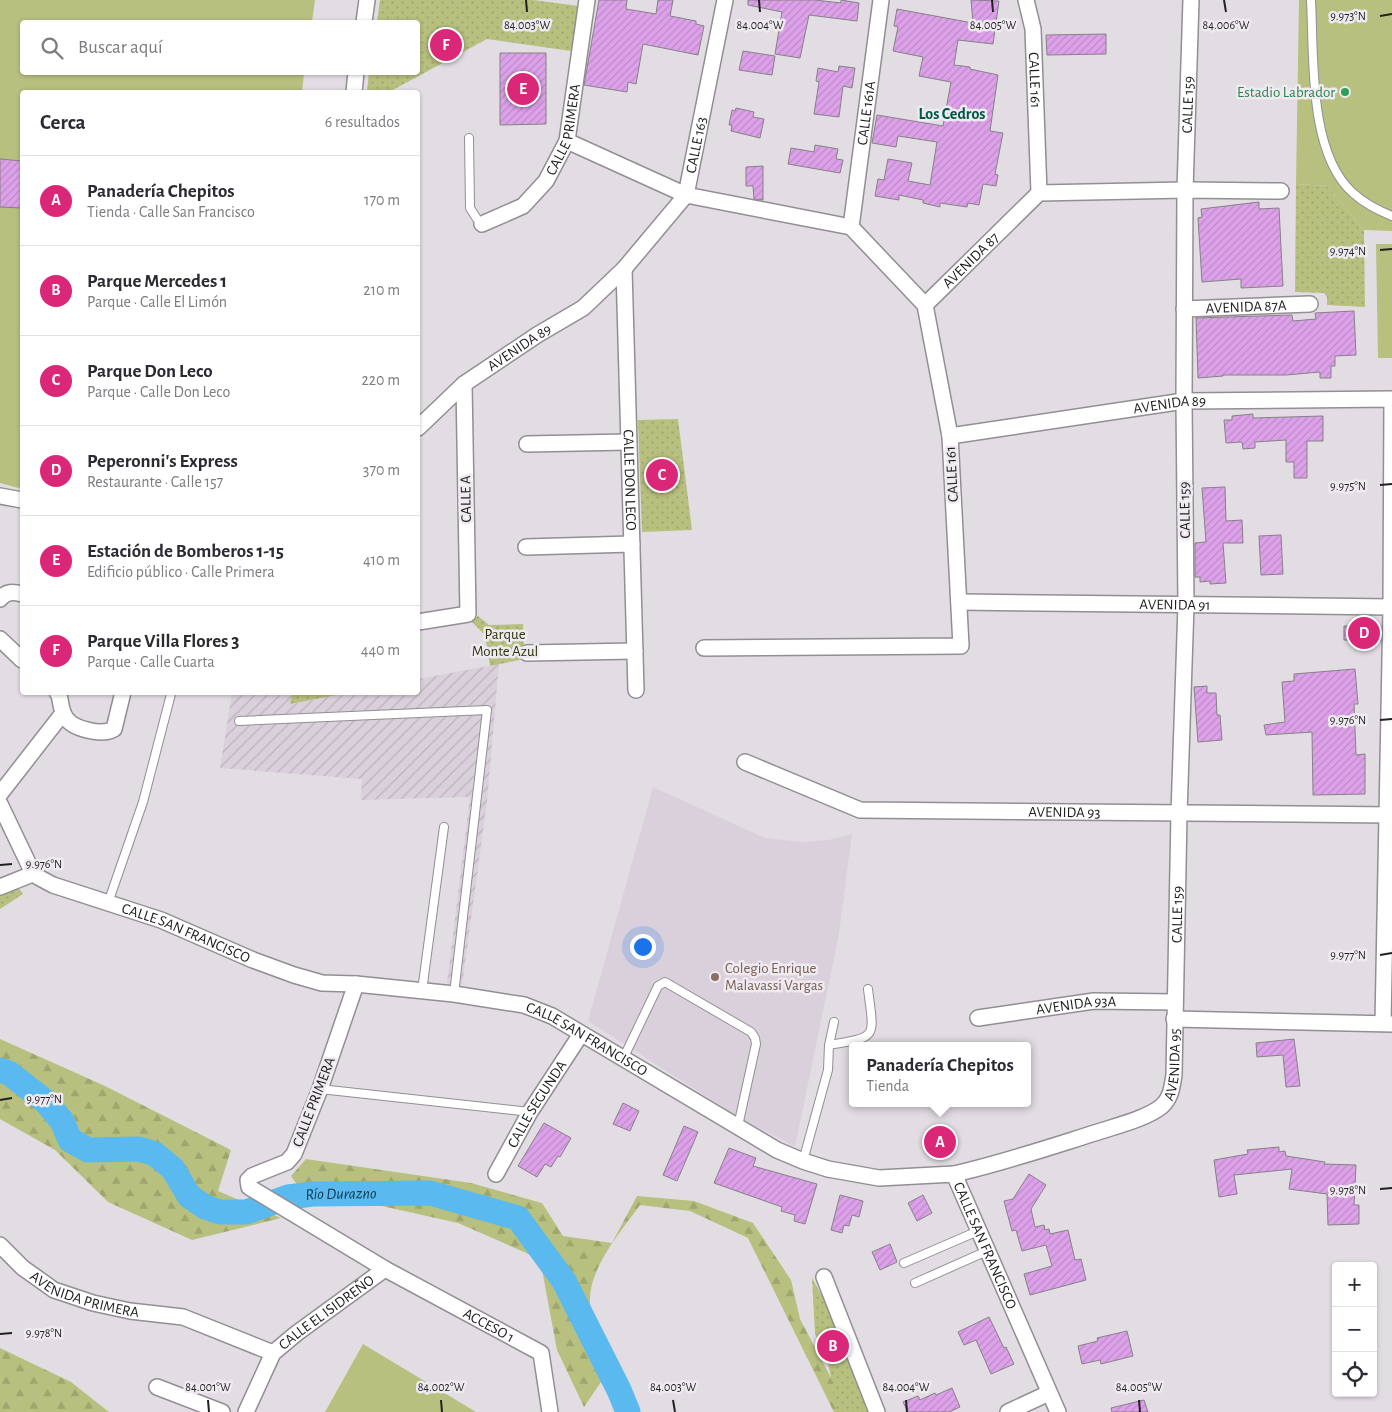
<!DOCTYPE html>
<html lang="es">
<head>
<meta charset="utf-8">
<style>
  :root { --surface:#fff; --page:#f2f2f3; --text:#2b2b33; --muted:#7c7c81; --line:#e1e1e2; --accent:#db2777 }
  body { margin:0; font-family:"Alegreya Sans",sans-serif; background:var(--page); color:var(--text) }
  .controls { position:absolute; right:15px; bottom:15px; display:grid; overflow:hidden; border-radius:5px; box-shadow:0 1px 4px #0004 }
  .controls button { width:45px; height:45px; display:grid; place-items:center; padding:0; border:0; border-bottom:1px solid var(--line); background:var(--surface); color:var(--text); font:25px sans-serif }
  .you { position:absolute; left:642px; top:946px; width:18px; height:18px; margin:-12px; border:4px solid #fff; border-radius:50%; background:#1a73e8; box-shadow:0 0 0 8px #1a73e833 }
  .badge { display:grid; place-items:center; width:32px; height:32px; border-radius:50%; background:var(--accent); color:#fff; font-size:16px; font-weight:700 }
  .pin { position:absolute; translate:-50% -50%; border:2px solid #fff; box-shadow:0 1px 5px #0006 }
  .popup { position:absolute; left:849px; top:1042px; width:182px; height:65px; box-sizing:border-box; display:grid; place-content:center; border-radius:5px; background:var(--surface); filter:drop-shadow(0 1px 4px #0005); font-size:16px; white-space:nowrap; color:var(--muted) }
  .popup b { font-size:19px; color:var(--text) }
  .popup::after { content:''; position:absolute; left:50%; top:100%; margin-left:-10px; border:10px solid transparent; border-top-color:var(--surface) }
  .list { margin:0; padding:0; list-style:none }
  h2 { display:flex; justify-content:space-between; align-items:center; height:65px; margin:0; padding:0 20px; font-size:21px }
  h2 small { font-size:16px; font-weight:400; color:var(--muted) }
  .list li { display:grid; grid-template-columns:32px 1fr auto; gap:15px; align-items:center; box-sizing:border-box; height:90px; padding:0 20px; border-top:1px solid var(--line) }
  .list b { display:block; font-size:19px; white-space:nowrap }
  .list p { margin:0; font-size:16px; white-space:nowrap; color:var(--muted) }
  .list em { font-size:16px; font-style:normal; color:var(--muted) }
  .icon { flex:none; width:28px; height:28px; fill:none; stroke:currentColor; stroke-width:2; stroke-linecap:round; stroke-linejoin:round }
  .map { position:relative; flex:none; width:1392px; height:1412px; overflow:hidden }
  .search { position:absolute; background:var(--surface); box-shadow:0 1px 4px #0004; left:20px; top:20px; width:400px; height:55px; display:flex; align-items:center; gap:12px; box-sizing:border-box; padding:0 18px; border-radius:5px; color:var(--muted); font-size:19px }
  .panel { position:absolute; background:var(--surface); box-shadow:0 1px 4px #0004; left:20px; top:90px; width:400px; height:605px; border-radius:5px }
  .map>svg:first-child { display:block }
  .built { fill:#dad0dc }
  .industrial { fill:url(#industrial-furrows) }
  .grass { fill:#b8c07f }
  .forest { fill:url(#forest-firs) }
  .park { fill:url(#park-dots) }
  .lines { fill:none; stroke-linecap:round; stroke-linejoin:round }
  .river { stroke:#5ab9ef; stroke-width:25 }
  .building { fill:url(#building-hatch); stroke:#858186 }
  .service-casing { stroke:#928e93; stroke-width:10 }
  .minor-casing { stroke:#928e93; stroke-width:18 }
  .service { stroke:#fff; stroke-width:8 }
  .minor { stroke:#fff; stroke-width:15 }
  .ticks { fill:none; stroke:#212022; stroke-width:2 }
  .leisure-dot { fill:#2e9e5b; stroke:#efeaf0; stroke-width:2 }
  .education-dot { fill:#8d6e63; stroke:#efeaf0; stroke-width:2 }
  .labels { text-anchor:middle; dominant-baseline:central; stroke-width:5; stroke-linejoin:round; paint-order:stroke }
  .street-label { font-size:15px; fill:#212022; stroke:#efeaf0 }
  .leisure-label { font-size:15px; fill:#27864d; stroke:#efeaf0; text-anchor:end }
  .park-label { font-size:15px; fill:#30340c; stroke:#efeaf0 }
  .education-label { font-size:15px; fill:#785e54; stroke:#efeaf0; text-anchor:start }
  .neighbourhood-label { font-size:16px; font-weight:bold; fill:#005845; stroke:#efeaf0 }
  .water-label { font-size:16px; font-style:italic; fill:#0d374d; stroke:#efeaf0 }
  .ticks-label { font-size:12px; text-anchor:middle; fill:#212022; stroke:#efeaf0; stroke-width:5; stroke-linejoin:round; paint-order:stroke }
</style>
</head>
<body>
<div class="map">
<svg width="1392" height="1412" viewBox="0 0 1392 1412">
  <defs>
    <pattern id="industrial-furrows" width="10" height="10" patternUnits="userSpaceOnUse" patternTransform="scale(1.25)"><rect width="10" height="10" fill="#dad0dc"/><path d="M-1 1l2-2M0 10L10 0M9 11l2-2" fill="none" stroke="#bbb2bc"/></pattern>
    <pattern id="forest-firs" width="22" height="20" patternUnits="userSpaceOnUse" patternTransform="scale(1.25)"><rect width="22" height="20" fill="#b8c07f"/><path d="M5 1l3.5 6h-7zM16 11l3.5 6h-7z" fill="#9ea56d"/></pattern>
    <pattern id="park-dots" width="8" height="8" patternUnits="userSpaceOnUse" patternTransform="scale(1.25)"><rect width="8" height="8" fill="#b8c07f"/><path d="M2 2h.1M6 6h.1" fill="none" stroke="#9ea56d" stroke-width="1.8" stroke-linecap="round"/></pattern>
    <pattern id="building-hatch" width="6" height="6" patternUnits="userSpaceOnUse" patternTransform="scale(1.25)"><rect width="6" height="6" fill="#dda1e9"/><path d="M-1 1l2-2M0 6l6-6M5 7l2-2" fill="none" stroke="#bd8ac8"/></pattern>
  </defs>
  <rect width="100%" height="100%" fill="#e2dde3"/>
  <path class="built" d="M653 787 765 838 801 842 828 840 852 834 839 934 795 1147 734 1114 588 1021Z"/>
  <path class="industrial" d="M499 664 487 802 462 985 447 983 470 797 361 800 362 779 220 768 232 693H292L291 704 348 693 418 692V679Z"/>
  <path class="grass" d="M0 0H315L312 22H22V72L304 73 302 92H22V489L0 483Z
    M1299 0H1392V231L1364 230 1327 186 1296 184Z
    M1376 244H1392V358H1378Z
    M363 1344 476 1412H325Z"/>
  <path class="forest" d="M0 1039 105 1086 231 1150 218 1191 281 1218 192 1240 108 1202 55 1150 0 1119Z
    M306 1159 471 1183 542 1203 563 1236 612 1243 637 1196 694 1201 753 1223 791 1280 800 1319 849 1412H834L829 1402 748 1238 690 1211 640 1205C621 1232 588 1268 590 1303 590 1312 611 1349 616 1360L584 1407 557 1350 540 1259 458 1223 373 1204H310L291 1176Z
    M0 1348 71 1382 109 1412H0Z"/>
  <path class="park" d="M380 0H533L579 6 571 51 487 39 389 92H367L369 73 418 72V22H377Z
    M1296 184 1327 186 1364 230 1365 307 1327 305V297L1324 293 1295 292Z
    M678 419 692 530 642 532 638 420Z
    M478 616 489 625 523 624 524 659 490 666 485 635 471 621Z
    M292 693 341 692 342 694 290 704Z
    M16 885 23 894 0 909V892Z
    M812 1278 831 1312 872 1412H838L834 1404 833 1386 827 1359 815 1334Z"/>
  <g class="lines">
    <path class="river" id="s1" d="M0 1070 9 1073 45 1101 62 1121 70 1140 88 1150 139 1149 155 1154 173 1169 189 1196 205 1207 220 1212H246L288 1197 313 1194 430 1193 518 1218 564 1281 619 1390 628 1412"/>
  </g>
  <path class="building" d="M599 0H627L626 9 656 14 658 0H673L670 16 696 21V24L704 26 698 55 643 44 636 84 628 82 627 92 584 85Z
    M748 0H815L841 3V0L859 3 857 21 809 15 800 58 775 54 782 12 748 5Z
    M971 0 999 1 993 44 958 40 954 65 970 67V69L998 75 990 131 1003 133 995 174 998 175 996 186 983 184 979 205 968 203 967 207 940 203V207L923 203V200L899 195V200L875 196 878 179 884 180 888 159 912 163 908 181 930 185 937 142 898 136 896 147 872 143 877 115 943 126 951 82 919 76 923 57 893 51 898 27 894 26 897 9 973 23Z
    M1106 34V54L1047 55 1046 35Z
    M743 51 775 56 772 75 739 70Z
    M500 53H546V124L500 125Z
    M839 66 855 68 852 88 843 86 839 117 814 114 819 82 816 81 818 68 838 72Z
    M736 108 754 112 753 117 764 119 760 138 731 131 732 125H729L732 110 735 111Z
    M815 145 838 149 836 159 843 160 840 173 788 164 791 148 814 152Z
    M0 159 22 161V208L0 207Z
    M763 166V200L754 199 753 186H746V167Z
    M1259 202V209L1279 208 1283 286 1241 288V279L1202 282 1198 218 1202 217 1201 209Z
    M1354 311 1356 355 1335 356V366H1331V378H1320V372L1286 375H1223V376L1198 378 1196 318 1292 315 1293 321 1316 319 1315 313Z
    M1253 414V418L1323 416V441H1307V478H1294V462H1286V440L1255 442V448L1243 449 1242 442 1226 443 1224 420H1232V416Z
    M1225 487 1226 521 1242 520 1243 543H1223L1226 583 1210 584V581L1200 582V577H1195V543L1206 542 1202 488Z
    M1281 535 1283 574 1261 575 1259 536Z
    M1344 626H1381V641L1344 640Z
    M1355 669 1358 704H1354L1356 755 1365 754V794L1313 795 1312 732 1266 735 1264 725 1285 722 1282 682 1294 681V674Z
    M1207 686V693H1216L1217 715H1220L1222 740 1198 742 1194 687Z
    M1294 1039 1300 1086 1286 1087 1283 1055 1257 1057 1256 1043Z
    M623 1103 639 1111 630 1131 613 1124Z
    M544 1123 571 1138 560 1157 558 1156 551 1167 545 1164 537 1177 518 1166Z
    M684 1126 698 1132 677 1181 663 1175Z
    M1279 1147V1152L1285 1151 1286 1156 1325 1162 1324 1164 1356 1165 1354 1205H1359V1224L1328 1225 1327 1194 1289 1189 1292 1169 1234 1175 1237 1194 1219 1197 1214 1160 1248 1154 1247 1150Z
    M729 1148 756 1158 753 1166 817 1184 805 1224 794 1221 795 1215 781 1211 782 1207 714 1183Z
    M1029 1174 1046 1185 1031 1209 1035 1227 1044 1225 1045 1230 1049 1229 1050 1234 1068 1230 1075 1260 1081 1259 1086 1280 1030 1295 1024 1274 1052 1266 1046 1245 1022 1251 1016 1230 1012 1231 1004 1201 1013 1199Z
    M840 1195 863 1201 859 1217 852 1215 849 1226 844 1225 842 1233 831 1230Z
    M923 1195 932 1213 917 1221 908 1203Z
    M890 1244 897 1262 880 1270 872 1252Z
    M989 1317 1004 1348 1006 1347 1014 1364 991 1374 976 1340 964 1345 958 1332Z
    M1127 1331 1133 1356 1101 1364 1100 1360 1082 1364 1078 1346 1098 1341 1097 1338Z
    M952 1388 960 1407 949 1412H908L903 1402 918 1396 920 1400 935 1393 936 1395Z
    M1144 1400 1148 1412H1112L1111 1408Z"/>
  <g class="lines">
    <g class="service-casing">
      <path id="service" d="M1311 0C1314 56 1308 153 1353 193 1364 203 1377 210 1392 216
        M469 138 470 208 477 219 482 224
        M239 721 487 710 454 994
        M108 903 143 802 171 694
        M422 991 444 827
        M829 1045 834 1022
        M623 1059 658 986 665 982 751 1032 755 1038 756 1044 738 1126
        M320 1089 530 1112
        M803 1161 828 1070 829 1045C879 1037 874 1038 868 989
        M904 1263 978 1231
        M915 1283 987 1251"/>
    </g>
    <g class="minor-casing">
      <g id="minor">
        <path id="s2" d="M1026 0 1033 29 1039 193"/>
        <path d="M364 22 367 0"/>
        <path d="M354 92 356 72"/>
        <path d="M567 141 686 195 851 227 925 305"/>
        <path id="s3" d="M482 224 523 206 546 181 567 141 587 0"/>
        <path id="s4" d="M851 227 881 0"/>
        <path id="s5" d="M624 269 636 690"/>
        <path id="s6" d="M925 305 1039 193 1185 190 1281 191"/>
        <path id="s7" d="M1184 309 1310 304"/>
        <path id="s8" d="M418 428 464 384 537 335 583 308 624 269 686 195 725 0"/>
        <path id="s9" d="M950 436 1184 401 1392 399 1391 607 1383 1023"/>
        <path d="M527 444 628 442"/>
        <path d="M0 496 22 500"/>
        <path d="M526 547 632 544"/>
        <path d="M0 599C6 591 14 592 22 594"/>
        <path id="s10" d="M959 602 1392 607"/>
        <path d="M418 622 468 614 464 384"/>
        <path d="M0 639 22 660"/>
        <path d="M704 648 961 646 950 436 925 305"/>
        <path d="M527 653 635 651"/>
        <path d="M57 692 59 695C61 702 61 712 66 718 73 729 102 736 114 729L123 692"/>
        <path id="s11" d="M745 762 860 810 1392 815"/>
        <path d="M0 794 63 713"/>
        <path id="s12" d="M0 804 30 867 38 877 53 885 161 920 253 960 294 975 322 983 356 984 454 994 524 1005 552 1016 777 1150 803 1161 828 1169 879 1178 954 1174 1058 1412"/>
        <path d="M0 887 35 873"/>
        <path id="s13" d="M356 984 320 1089 294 1154 287 1162 252 1176 248 1180 249 1187 385 1269 541 1353 550 1412"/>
        <path id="s14" d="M978 1018 1094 1001 1175 1002"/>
        <path d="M1174 1019 1392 1024"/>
        <path id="s15" d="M496 1174 530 1112 581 1034"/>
        <path id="s16" d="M954 1174C1003 1163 1050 1147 1098 1132 1116 1126 1148 1118 1162 1106 1171 1098 1172 1087 1174 1075L1179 814 1186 605 1184 401 1185 190 1191 0"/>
        <path id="s17" d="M0 1245 23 1268 54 1290 93 1303 130 1311 183 1317 273 1353"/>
        <path d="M824 1277 877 1412"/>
        <path d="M157 1387 222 1412"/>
        <path id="s18" d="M246 1412 273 1353 297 1333 385 1269"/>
        <path d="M1008 1412 1049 1393"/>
      </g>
    </g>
    <use href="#service" class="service"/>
    <use href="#minor" class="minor"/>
  </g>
  <path class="ticks" d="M526 0 527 12M759 0 760 12M992 0 993 12M1224 0 1226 12M1380 16 1392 14M1380 250 1392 249M1380 485 1392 484M1380 720 1392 719M0 865 12 864M1380 955 1392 953M0 1100 12 1098M1380 1189 1392 1188M0 1334 12 1333M208 1400 209 1412M441 1400 442 1412M673 1400 675 1412M906 1400 907 1412M1139 1400 1140 1412"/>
  <circle class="leisure-dot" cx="1345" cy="92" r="5"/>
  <circle class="education-dot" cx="715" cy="977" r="5"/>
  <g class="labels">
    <g class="street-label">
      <text stroke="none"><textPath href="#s2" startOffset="81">CALLE 161</textPath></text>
      <text stroke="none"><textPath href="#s16" startOffset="1224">CALLE 159</textPath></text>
      <text stroke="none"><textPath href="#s4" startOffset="115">CALLE 161A</textPath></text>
      <text stroke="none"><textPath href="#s3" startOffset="134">CALLE PRIMERA</textPath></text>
      <text stroke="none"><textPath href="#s8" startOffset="409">CALLE 163</textPath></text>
      <text stroke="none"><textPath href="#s6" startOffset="64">AVENIDA 87</textPath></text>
      <text stroke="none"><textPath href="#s7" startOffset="62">AVENIDA 87A</textPath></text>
      <text stroke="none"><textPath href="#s8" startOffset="130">AVENIDA 89</textPath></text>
      <text stroke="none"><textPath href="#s9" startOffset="222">AVENIDA 89</textPath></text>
      <text transform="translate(952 474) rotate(-93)">CALLE 161</text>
      <text stroke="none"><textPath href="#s5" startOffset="211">CALLE DON LECO</textPath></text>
      <text transform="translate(466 499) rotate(-91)">CALLE A</text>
      <text transform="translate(1185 510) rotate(-91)">CALLE 159</text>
      <text stroke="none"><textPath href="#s10" startOffset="216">AVENIDA 91</textPath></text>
      <text stroke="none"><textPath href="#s11" startOffset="329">AVENIDA 93</textPath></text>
      <text stroke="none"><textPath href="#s16" startOffset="414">CALLE 159</textPath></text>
      <text stroke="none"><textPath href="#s12" startOffset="241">CALLE SAN FRANCISCO</textPath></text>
      <text stroke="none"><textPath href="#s14" startOffset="99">AVENIDA 93A</textPath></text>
      <text stroke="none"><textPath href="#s12" startOffset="661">CALLE SAN FRANCISCO</textPath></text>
      <text stroke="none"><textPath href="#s16" startOffset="264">AVENIDA 95</textPath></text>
      <text transform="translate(314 1102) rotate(-69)">CALLE PRIMERA</text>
      <text stroke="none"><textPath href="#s15" startOffset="81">CALLE SEGUNDA</textPath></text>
      <text stroke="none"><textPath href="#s12" startOffset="1141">CALLE SAN FRANCISCO</textPath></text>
      <text stroke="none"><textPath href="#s17" startOffset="101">AVENIDA PRIMERA</textPath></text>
      <text stroke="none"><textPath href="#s18" startOffset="132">CALLE EL ISIDREÑO</textPath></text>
      <text stroke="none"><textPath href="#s13" startOffset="519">ACCESO 1</textPath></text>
    </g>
    <g class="leisure-label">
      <text x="1335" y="92">Estadio Labrador</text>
    </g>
    <g class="park-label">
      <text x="505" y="634">Parque<tspan x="505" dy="17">Monte Azul</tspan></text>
    </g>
    <g class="education-label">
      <text x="725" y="968">Colegio Enrique<tspan x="725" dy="17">Malavassi Vargas</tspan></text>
    </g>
    <g class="neighbourhood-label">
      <text x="952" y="114">Los Cedros</text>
    </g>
    <g class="water-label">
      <text stroke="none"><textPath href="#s1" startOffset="404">Río Durazno</textPath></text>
    </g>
  </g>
  <g class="ticks-label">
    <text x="1348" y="20">9.973°N</text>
    <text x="527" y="29">84.003°W</text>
    <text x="760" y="29">84.004°W</text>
    <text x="993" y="29">84.005°W</text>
    <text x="1226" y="29">84.006°W</text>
    <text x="1348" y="255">9.974°N</text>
    <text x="1348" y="490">9.975°N</text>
    <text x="1348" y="724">9.976°N</text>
    <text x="44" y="868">9.976°N</text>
    <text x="1348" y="959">9.977°N</text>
    <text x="44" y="1103">9.977°N</text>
    <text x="1348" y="1194">9.978°N</text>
    <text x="44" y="1337">9.978°N</text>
    <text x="208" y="1391">84.001°W</text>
    <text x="441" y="1391">84.002°W</text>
    <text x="673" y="1391">84.003°W</text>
    <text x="906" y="1391">84.004°W</text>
    <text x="1139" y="1391">84.005°W</text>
  </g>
</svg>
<div class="controls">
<button>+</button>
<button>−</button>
<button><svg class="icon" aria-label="locate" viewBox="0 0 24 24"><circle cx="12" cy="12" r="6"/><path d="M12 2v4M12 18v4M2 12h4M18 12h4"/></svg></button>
</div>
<div class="you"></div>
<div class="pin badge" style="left:940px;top:1142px">A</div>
<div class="popup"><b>Panadería Chepitos</b>Tienda</div>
<div class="pin badge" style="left:833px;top:1346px">B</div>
<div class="pin badge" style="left:662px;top:475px">C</div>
<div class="pin badge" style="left:1364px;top:633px">D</div>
<div class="pin badge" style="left:523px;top:89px">E</div>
<div class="pin badge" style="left:446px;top:45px">F</div>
<div class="search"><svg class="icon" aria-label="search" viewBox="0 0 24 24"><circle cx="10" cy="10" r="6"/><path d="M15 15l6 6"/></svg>Buscar aquí</div>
<section class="panel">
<h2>Cerca<small>6 resultados</small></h2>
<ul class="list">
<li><span class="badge">A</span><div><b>Panadería Chepitos</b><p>Tienda · Calle San Francisco</p></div><em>170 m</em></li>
<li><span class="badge">B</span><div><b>Parque Mercedes 1</b><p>Parque · Calle El Limón</p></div><em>210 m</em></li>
<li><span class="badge">C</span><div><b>Parque Don Leco</b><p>Parque · Calle Don Leco</p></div><em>220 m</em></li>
<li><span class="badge">D</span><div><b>Peperonni's Express</b><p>Restaurante · Calle 157</p></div><em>370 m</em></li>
<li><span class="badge">E</span><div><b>Estación de Bomberos 1-15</b><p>Edificio público · Calle Primera</p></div><em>410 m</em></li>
<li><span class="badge">F</span><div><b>Parque Villa Flores 3</b><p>Parque · Calle Cuarta</p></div><em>440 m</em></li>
</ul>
</section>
</div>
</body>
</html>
